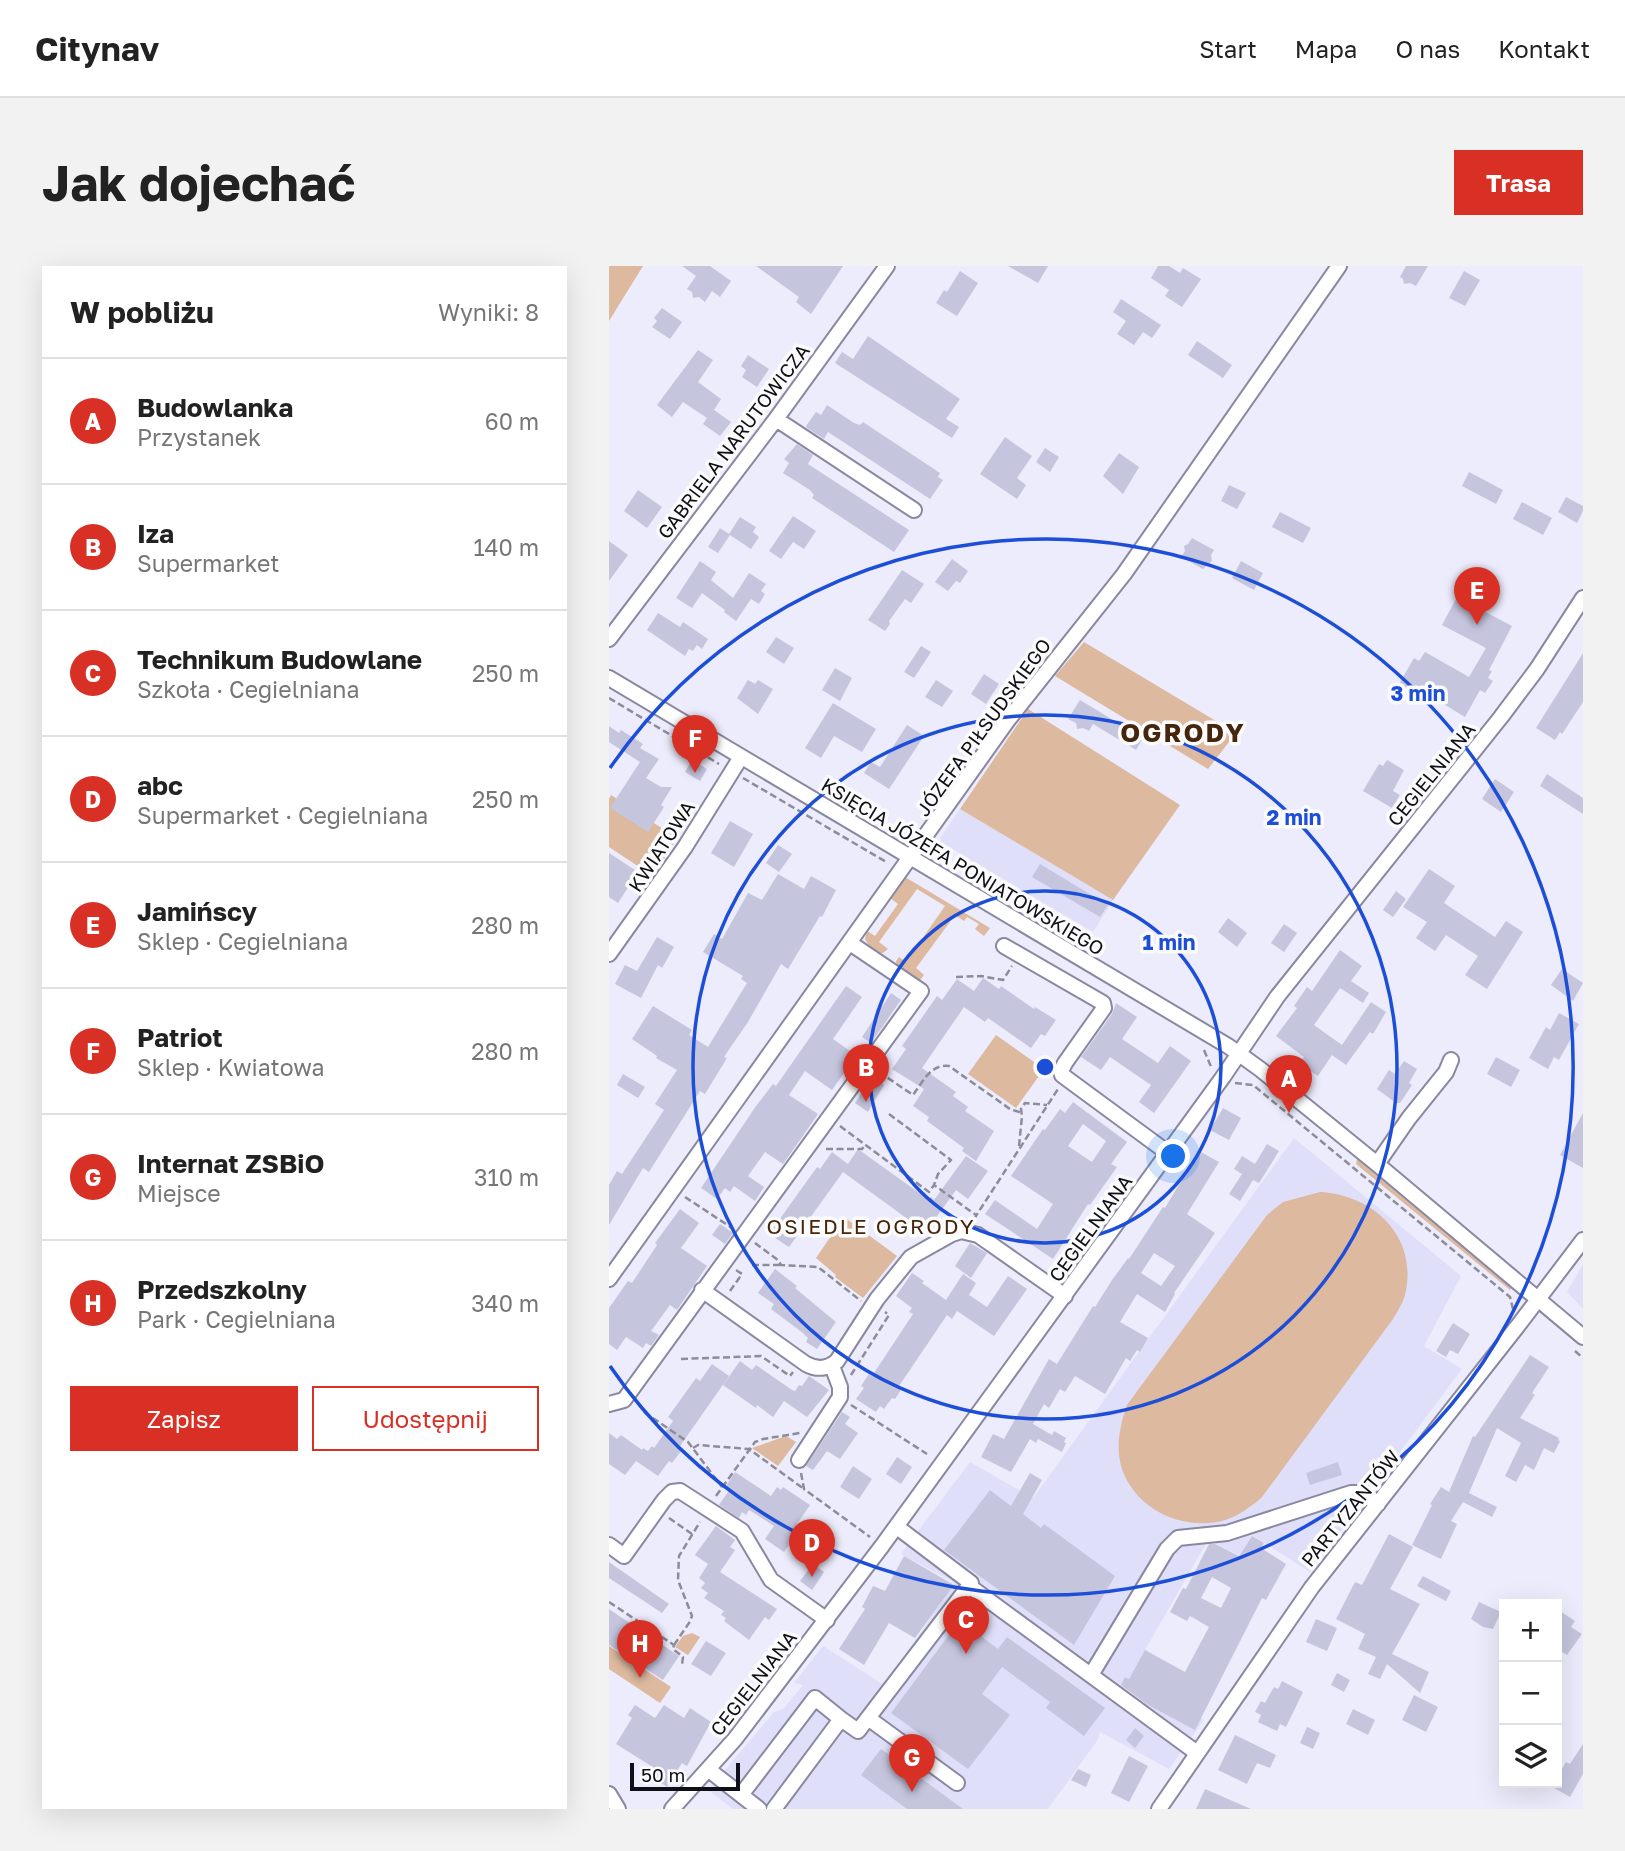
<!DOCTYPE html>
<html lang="pl">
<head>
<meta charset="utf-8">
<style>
  :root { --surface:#fff; --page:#f2f2f2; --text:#222; --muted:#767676; --line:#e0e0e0; --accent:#d93025 }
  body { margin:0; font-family:"Golos Text",sans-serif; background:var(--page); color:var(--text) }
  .controls { position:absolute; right:21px; bottom:21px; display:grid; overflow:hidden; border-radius:0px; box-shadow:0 7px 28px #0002 }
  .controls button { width:63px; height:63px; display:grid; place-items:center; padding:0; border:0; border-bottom:2px solid var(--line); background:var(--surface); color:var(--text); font:35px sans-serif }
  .scale { position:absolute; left:21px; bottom:18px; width:110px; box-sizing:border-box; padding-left:7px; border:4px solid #0f0f17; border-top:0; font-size:19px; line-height:24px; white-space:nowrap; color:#0f0f17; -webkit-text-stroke:5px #fbfbfb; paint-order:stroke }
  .you { position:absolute; left:565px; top:891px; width:24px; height:24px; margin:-18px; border:5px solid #fff; border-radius:50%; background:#1a73e8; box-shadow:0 0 0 10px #1a73e833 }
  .badge { display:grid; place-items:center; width:46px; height:46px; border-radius:50%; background:var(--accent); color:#fff; font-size:23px; font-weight:700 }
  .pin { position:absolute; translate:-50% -58px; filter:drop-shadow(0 2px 4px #0008) }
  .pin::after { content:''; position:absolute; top:37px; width:24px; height:21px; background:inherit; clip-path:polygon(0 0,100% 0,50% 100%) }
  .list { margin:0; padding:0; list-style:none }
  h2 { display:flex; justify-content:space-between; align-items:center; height:91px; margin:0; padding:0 28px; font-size:30px }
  h2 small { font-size:23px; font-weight:400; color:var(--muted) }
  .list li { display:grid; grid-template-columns:46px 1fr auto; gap:21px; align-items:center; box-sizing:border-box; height:126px; padding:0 28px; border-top:2px solid var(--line) }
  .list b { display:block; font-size:26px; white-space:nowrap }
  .list p { margin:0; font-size:23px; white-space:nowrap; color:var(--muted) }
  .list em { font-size:23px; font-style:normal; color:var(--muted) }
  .actions { display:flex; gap:14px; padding:21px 28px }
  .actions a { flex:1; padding:16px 0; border:2px solid var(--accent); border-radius:0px; text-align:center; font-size:24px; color:var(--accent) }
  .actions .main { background:var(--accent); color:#fff }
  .icon { flex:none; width:38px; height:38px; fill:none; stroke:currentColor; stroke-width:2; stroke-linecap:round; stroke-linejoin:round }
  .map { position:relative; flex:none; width:974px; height:1543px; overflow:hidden; border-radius:0px }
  header { display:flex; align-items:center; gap:42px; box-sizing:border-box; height:98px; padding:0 35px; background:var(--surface); border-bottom:2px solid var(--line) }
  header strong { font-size:33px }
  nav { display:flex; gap:38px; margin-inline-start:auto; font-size:24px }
  .intro { display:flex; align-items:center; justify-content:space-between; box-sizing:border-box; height:168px; padding:0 42px }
  h1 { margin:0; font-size:49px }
  .button { padding:18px 32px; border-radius:0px; background:var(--accent); color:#fff; font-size:24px; font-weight:700 }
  main { display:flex; gap:42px; padding:0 42px }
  aside { flex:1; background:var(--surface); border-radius:0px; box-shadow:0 7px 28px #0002 }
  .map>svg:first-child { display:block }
  .built { fill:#dfdffa }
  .green { fill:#dcb99f }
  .building { fill:#c5c5de; fill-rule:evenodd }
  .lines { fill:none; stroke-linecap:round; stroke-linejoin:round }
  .minor-casing { stroke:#8988a0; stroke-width:18 }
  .path { stroke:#8d8d99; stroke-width:2.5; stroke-dasharray:7 3.5; stroke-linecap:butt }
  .minor { stroke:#fff; stroke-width:14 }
  .ring { fill:none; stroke:#1d4ed8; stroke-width:3.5 }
  .labels { text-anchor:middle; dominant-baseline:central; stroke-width:7; stroke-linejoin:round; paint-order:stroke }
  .street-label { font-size:19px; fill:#0f0f17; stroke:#fbfbfb }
  .neighbourhood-label { font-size:21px; letter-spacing:2px; fill:#45260c; stroke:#fbfbfb }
  .district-label { font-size:26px; font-weight:bold; letter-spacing:2px; fill:#45260c; stroke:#fbfbfb }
  .centre { fill:#1d4ed8; stroke:#fbfbfb; stroke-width:3.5 }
  .ring-label { font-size:21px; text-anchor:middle; font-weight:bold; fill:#1d4ed8; stroke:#fbfbfb; stroke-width:7; stroke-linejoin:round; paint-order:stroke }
</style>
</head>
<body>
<header>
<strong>Citynav</strong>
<nav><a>Start</a><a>Mapa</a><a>O nas</a><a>Kontakt</a></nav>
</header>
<div class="intro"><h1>Jak dojechać</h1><a class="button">Trasa</a></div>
<main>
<aside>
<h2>W pobliżu<small>Wyniki: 8</small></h2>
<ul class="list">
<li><span class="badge">A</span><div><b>Budowlanka</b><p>Przystanek</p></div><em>60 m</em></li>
<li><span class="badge">B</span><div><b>Iza</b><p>Supermarket</p></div><em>140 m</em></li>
<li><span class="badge">C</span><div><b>Technikum Budowlane</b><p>Szkoła · Cegielniana</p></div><em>250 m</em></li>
<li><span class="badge">D</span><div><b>abc</b><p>Supermarket · Cegielniana</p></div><em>250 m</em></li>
<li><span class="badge">E</span><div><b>Jamińscy</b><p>Sklep · Cegielniana</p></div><em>280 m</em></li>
<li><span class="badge">F</span><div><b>Patriot</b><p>Sklep · Kwiatowa</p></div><em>280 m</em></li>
<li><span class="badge">G</span><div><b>Internat ZSBiO</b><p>Miejsce</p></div><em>310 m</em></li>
<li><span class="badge">H</span><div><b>Przedszkolny</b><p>Park · Cegielniana</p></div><em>340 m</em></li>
</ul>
<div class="actions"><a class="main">Zapisz</a><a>Udostępnij</a></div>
</aside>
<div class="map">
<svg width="974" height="1543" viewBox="0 0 974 1543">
  <rect width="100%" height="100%" fill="#ececfc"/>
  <path class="built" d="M351 543 504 634 484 666 332 576 331 572Z
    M685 872 852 1010 815 1080 853 1103 701 1306 643 1269 630 1289 599 1274 536 1384 522 1414 595 1454 560 1503 491 1466 488 1475 439 1543H124L99 1524 165 1446 174 1443 194 1419 185 1417 214 1380 275 1419 346 1317 292 1288 361 1196 424 1232Z
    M974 998V1043L958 1026Z"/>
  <path class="green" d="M0 0H34L0 55Z
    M475 376 627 467 599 503 446 410Z
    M419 443 571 539 504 634 351 543Z
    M2 529 68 572 44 610 0 581V533Z
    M296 611 381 662 375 670 366 663 370 658 358 651 355 655 346 649 307 702 315 709 311 714 304 713 288 702 287 695 290 691 297 696 336 640 308 623 270 676 279 683 274 687C265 688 260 680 256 673L258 665 266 670 289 638 281 632Z
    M387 769 435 803 407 842 359 808Z
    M748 893 895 1015 903 1022 901 1024 747 898Z
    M711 926C765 929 810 971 796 1029 794 1037 788 1046 784 1053L653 1231C642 1241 629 1250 616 1254 575 1266 527 1244 513 1203 506 1182 511 1159 518 1139L658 949 674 936Z
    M235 951 288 990 254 1032 226 1011 227 1009 207 992Z
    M177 1170 187 1176 169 1200 143 1182Z
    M83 1367 91 1371 79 1389 66 1381 74 1370Z
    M0 1380 62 1421 51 1437 0 1403Z"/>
  <path class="building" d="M73 0H101L122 15 111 31 103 25 96 36 90 31 84 32 83 26 78 23 87 10Z
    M147 0H234L202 48 187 36 190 31Z
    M399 0H439L429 17Z
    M549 0H560L571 7 574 2 592 13 573 41 556 30 560 24 542 12Z
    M797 0H819L807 20 801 17 795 18 794 13 791 11Z
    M351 5 369 17 348 50 327 37 335 24 338 26Z
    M855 5 871 14 856 40 840 32Z
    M512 33 552 59 543 72 534 66 525 79 508 68 517 55 504 46Z
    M53 42 73 56 61 73 43 61 48 55 45 52Z
    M259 70 351 133 337 153 350 161 343 172 226 97 233 86 244 93Z
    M588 75 623 99 614 112 579 89Z
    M89 84 104 94 89 116 112 133 105 144 122 156 111 170 94 158 98 152 74 136 63 151 48 139Z
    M139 89 160 103 148 121 133 111 137 104 132 100Z
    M218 139 245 157 251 159 254 156 331 207 329 211 334 214 321 233 219 166 215 173 198 162 197 160 207 146 212 149Z
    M396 171 423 190 408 212 417 219 408 233 371 208Z
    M188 178 204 189 199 198 300 264 285 286 203 232 205 229 201 224 174 207 180 197 175 193Z
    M436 182 450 191 441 206 427 196Z
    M510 187 530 201 514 228 494 210Z
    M860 206 894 224 887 238 853 220Z
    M620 219 637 227 628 243 612 235Z
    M29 224 53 241 38 262 15 245Z
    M957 231 974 240V245L968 257 949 246Z
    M913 236 943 252 934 269 904 253Z
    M671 246 702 262 694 277 663 261Z
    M184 250 207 265 195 283 184 276 172 293 160 285Z
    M131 251 147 261 144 266 150 271 142 283 121 269 109 287 99 281 111 262 120 268Z
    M583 272 605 284 602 289 603 295 594 303 572 291 576 285 575 280 579 278Z
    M0 275 19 289 0 315Z
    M343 293 359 305 351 317 347 315 339 325 326 316Z
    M91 295 107 306 102 314 124 332 140 307 157 318 152 325 156 328 150 338 142 333 127 355 115 346 116 344 93 327 83 342 67 332Z
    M632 295 654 307 645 324 623 312Z
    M293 304 315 318 302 337 296 333 280 355 281 358 276 365 259 354Z
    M848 331 903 360 880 404 883 405 879 412 884 415 876 427 871 424 856 451 828 434 825 438 790 418 805 392 810 395 816 386 860 411 877 382 833 359Z
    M49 347 71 361 74 356 99 373 93 383 88 379 84 385 80 383 76 390 38 364Z
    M167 371 185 382 175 398 157 386Z
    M312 380 322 386 305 412 295 406Z
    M974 387V436L953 468 951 466 946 474 927 462Z
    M226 402 243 412 231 435 213 424Z
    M375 408 390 418 377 438 362 428Z
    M139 414 146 418 149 414 164 423 149 448 128 432Z
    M327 414 344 425 333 441 316 431Z
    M471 434 534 472 527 484 484 458 480 465 474 462 468 463 467 457 459 453Z
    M224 437 267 463 253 486 225 470 212 492 196 482Z
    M298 459 315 470 280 523 255 507 262 496 271 501Z
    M0 460 10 467 12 464 34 478 31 482 50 493 37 512 52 521H63L52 539 55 541 39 566 1 542 31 496 0 476Z
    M83 494 98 503 91 515 76 506Z
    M778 494 795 504 784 525 791 529 783 542 754 525 770 498 774 500Z
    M938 508 974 532V548L931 520Z
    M886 513 905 526 892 546 873 533Z
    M121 555 144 568 125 601 102 587Z
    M169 579 183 588 170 606 157 597Z
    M0 587 29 606 9 637 0 631Z
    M431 598 499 639 491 651 423 611Z
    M820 603 846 620 835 637 886 671 897 655 914 666 878 723 856 709 869 690 837 669 826 685 807 672 818 656 794 641Z
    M169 608 195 623 202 610 227 624 213 651 211 650 179 703 172 698 139 756 115 791 118 792 96 828 91 825 40 906 34 902 0 959V919L8 905 13 908 55 844 46 838 68 804 47 792 48 790 23 773 44 740 83 764 80 769 99 781 138 717 132 713 134 710 94 686 105 668 113 673 139 627 153 634Z
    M787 625 797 633 784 651 774 644Z
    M619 652 638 667 628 681 609 666Z
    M675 658 688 667 675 686 662 677Z
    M48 671 65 681 53 702 49 699 32 732 6 718 16 699 28 705Z
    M731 684 753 700 742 715 760 727 754 737 731 722 705 759 733 779 762 736 777 746 764 768 761 766 737 799 723 789 709 810 691 798 695 791 667 770 688 742 685 740 698 721 703 725Z
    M953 703 974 717 964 735 942 719Z
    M374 712 390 723 392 720 425 743 426 741 447 754 436 770 432 768 422 782 379 752 376 756 355 741 313 802 347 826 344 830 359 841 356 845 385 865 367 895 353 885 355 882 318 855 320 851 304 840 315 823 283 803 297 783 293 780 328 730 333 734 348 713 365 725Z
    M237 720 253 731 224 773 251 792 244 802 240 800 223 824 196 805 180 829 209 848 189 877 174 898 156 886 139 910 155 921 146 935 125 920 121 926 116 922 108 933 92 922 147 840 164 818 167 820Z
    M282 727 292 734 262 777 253 771Z
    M507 737 528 751 513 773 549 797 561 780 582 795 545 847 530 836 542 819 501 791 492 804 472 791 503 748Z
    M950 747 970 758 950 794 945 791 939 803 920 792 937 761 941 764Z
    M887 791 911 804 902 821 878 808Z
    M795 795 808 803 800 817 803 819 791 837H787L768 823 780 804 786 808Z
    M14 808 36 821 29 832 8 819Z
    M263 811 275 819 259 846 246 837Z
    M464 836 518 876 502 898 508 901 481 939 479 938 444 993 376 948 386 934 428 963 444 938 402 910 434 863 436 864 451 843 456 847ZM474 858 497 875 483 896 459 880Z
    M614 842 632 852 620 874 601 864Z
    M974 847V902L951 889Z
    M658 878 670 885 650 917 644 914 631 935 620 928 633 908 625 903 633 890 646 898Z
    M249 883 320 934 322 931 325 934 357 890 379 905 359 933 347 924 315 968 298 956 300 954 234 906 180 981 160 968 208 901 211 903 223 886 239 898Z
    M590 885 610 896 578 948 606 967 565 1027 566 1028 556 1046 528 1028 511 1056 539 1072 531 1086 528 1084 521 1095 517 1092 496 1128 466 1110 456 1126 451 1123 440 1142 435 1138 424 1158 443 1169 445 1165 457 1172 455 1176 457 1177 453 1186 429 1173 427 1177 421 1173 402 1206 372 1191 384 1168 395 1173 440 1093 448 1098 484 1040 486 1041 503 1014 519 992 520 993 554 941 556 942ZM545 987 566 1000 552 1020 532 1007Z
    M71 943 90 957 72 982 98 1000 68 1044 61 1039 42 1065 50 1069 42 1080 37 1077 34 1082 17 1071 8 1084 0 1078V1042L19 1015 23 1017 48 979 46 977Z
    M111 958 124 967 116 978 103 969Z
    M361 977 378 987 362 1012 346 1000Z
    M166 1003 188 1020 186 1022 227 1056 208 1083 197 1076 199 1072 194 1067 162 1043 165 1038 149 1027Z
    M303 1007 315 1015 313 1017 337 1034 354 1008 367 1017 360 1029 378 1041 399 1010 418 1023 385 1070 348 1045 343 1053 338 1049 290 1120 293 1122 286 1133 283 1132 275 1143 271 1140 267 1146 247 1133 255 1122 252 1120 260 1108 263 1110 304 1048 300 1046 303 1042 287 1030Z
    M844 1057 861 1068 849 1088 841 1084 837 1091 827 1085Z
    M921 1089 940 1101 923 1127 926 1129 911 1152 950 1172 949 1174 951 1175 945 1187 935 1182 925 1204 916 1199 907 1216 896 1210 912 1177 888 1162 860 1227 888 1241 883 1251 854 1236 842 1255 848 1258 832 1293 803 1279 823 1239 821 1238 832 1221 840 1226 864 1170 866 1171Z
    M131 1095 143 1104 147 1099 183 1124 186 1125 190 1119 193 1120 200 1110 220 1124 198 1151 175 1135 164 1151 148 1139 147 1142 114 1119Z
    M103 1098 120 1110 69 1183 72 1185 63 1197 60 1195 49 1210 27 1195 16 1209 0 1198V1167L8 1173 12 1169 33 1184 34 1182 39 1185 43 1180 45 1182 64 1155 59 1151 87 1112 91 1115Z
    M233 1146 241 1151 236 1158 249 1167 231 1193 218 1185 204 1204 197 1200Z
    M288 1191 303 1201 292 1218 277 1208Z
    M729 1196 733 1209 701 1219 697 1207Z
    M244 1200 263 1213 250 1233 231 1221Z
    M126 1206 162 1230 168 1221 172 1224 174 1221 201 1239 186 1261 190 1264 175 1286 156 1273 165 1260 140 1244 137 1249 133 1246 130 1252 110 1239 121 1223 117 1220Z
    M421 1207 433 1214 414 1248 432 1262 435 1258 506 1310 465 1379 335 1284 381 1224 402 1240Z
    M107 1260 126 1274 121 1281 126 1284 111 1306 168 1343 160 1354 156 1351 140 1374 115 1355 117 1352 112 1349 115 1345 95 1332 99 1327 92 1322 96 1317 90 1312 99 1298 86 1289Z
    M780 1268 804 1281 781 1323 811 1338 783 1388 820 1406 811 1427 778 1398 771 1413 759 1408 767 1391 749 1383 756 1368 727 1353 746 1316 753 1319Z
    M643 1270 655 1277 652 1282 677 1298 657 1334 653 1332 586 1464 539 1439 512 1419 516 1411 520 1413 536 1384 576 1406 600 1361 581 1350 578 1355 561 1346 574 1322 577 1323 600 1278H606L630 1290ZM603 1311 622 1322 612 1342 592 1332Z
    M295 1290 345 1319 306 1372 280 1357 255 1399 230 1383 256 1343 253 1341 264 1320 276 1325Z
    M0 1296 60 1338 53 1347 0 1312Z
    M204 1298 215 1306 203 1324 191 1315Z
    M814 1310 842 1325 837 1335 808 1320Z
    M870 1336 892 1346 884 1363 874 1361 862 1353Z
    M0 1343 70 1390 54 1414 0 1379Z
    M948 1343 966 1355 962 1361 973 1368 958 1389 948 1383Z
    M707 1353 728 1362 718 1385 697 1376Z
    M351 1354 389 1383 398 1371 496 1442 475 1470 437 1442 441 1436 393 1401 373 1428 401 1449 359 1503 282 1447Z
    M97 1375 117 1387 102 1410 82 1398Z
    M728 1407 741 1414 735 1426 722 1419Z
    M673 1415 694 1426 677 1461 671 1458 668 1465 649 1456 652 1449 646 1446 652 1435 656 1437 665 1421 669 1423Z
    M805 1429 829 1441 817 1466 793 1454Z
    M26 1439 46 1452 55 1439 75 1452 81 1442 102 1456 78 1500 73 1497 58 1521 42 1510 47 1503 7 1478 23 1452 19 1449Z
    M744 1443 766 1454 759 1469 737 1458Z
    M698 1461 711 1467 704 1483 691 1477Z
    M526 1462 535 1470 526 1482 517 1474Z
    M626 1469 667 1489 661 1502 648 1497 638 1518 609 1504Z
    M974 1478V1508L961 1531 943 1521 948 1517V1512L957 1496 961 1498Z
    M272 1483 354 1543H298L252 1509Z
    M520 1490 539 1500 520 1536 502 1527Z
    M469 1503 482 1509 477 1521 462 1514Z
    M596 1523 642 1543H587Z"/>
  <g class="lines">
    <g class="minor-casing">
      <path id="minor" d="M167 153 305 244
        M0 373 167 153 278 0
        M0 412 619 780 651 803 768 898 974 1071
        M395 680 494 737 495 742 456 797 452 805 453 809 559 887
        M0 688 76 581 132 491
        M768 898 800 852 837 806 842 794
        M0 1013 399 454 515 308 730 0
        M93 1024 197 1098C208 1104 219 1103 228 1095L268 1033 302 991 343 968 352 965 369 969 456 1030
        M0 1138 15 1134 312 725 241 677
        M190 1194 231 1131V1121L223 1100
        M288 1261 362 1317 360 1320 588 1487
        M0 1279 15 1290 55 1234 63 1226 71 1225 133 1265 162 1314 218 1354
        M482 1409 558 1283 569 1272 618 1267 742 1227H754L769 1238
        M259 1452 348 1517
        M100 1504 150 1543
        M0 1528 9 1543
        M132 1529 206 1432 232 1453
        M63 1543 126 1473 273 1280 614 811 668 731 892 451 928 403 974 332
        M165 1543 232 1453 249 1465 360 1320
        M550 1543 703 1321 911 1057 974 974"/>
    </g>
    <path class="path" d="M0 432 110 498
      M134 512 279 597
      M347 711 372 710 394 714 403 700
      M595 784 603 803
      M270 806 304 829C314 816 321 798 340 800L401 843 413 847
      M626 817 644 819 901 1031 904 1043
      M280 848 342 894 329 908 325 919
      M231 860 320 926 325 919 367 949
      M410 880 413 850 412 843 416 837 438 839
      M217 883H253L256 879
      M76 931 123 962
      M365 953 449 823
      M146 977 169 994 172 999 209 1001 252 1035
      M143 999H172
      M121 1025 133 1008 127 1004
      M966 1085 974 1092
      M72 1093 152 1090 181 1110 184 1106
      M242 1109 280 1049 276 1046
      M242 1139 318 1188
      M35 1146 79 1176 113 1221
      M84 1182 89 1179 140 1183 195 1223
      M192 1207 195 1223 261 1271
      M107 1230 146 1176 154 1173 191 1167
      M60 1252 83 1268
      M0 1336 65 1379 64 1383 74 1391 73 1399
      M65 1379 80 1357 83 1350 69 1314 70 1290 91 1256"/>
    <use href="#minor" class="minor"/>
  </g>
  <g class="ring">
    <circle cx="436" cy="801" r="176"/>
    <circle cx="436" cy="801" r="352"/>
    <path d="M1 502A528 528 0 1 1 1 1100"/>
  </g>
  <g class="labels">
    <g class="street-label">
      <text transform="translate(124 175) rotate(-53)">GABRIELA NARUTOWICZA</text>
      <text transform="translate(374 461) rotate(-54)">JÓZEFA PIŁSUDSKIEGO</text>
      <text transform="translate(822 508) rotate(-51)">CEGIELNIANA</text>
      <text transform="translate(52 580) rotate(-57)">KWIATOWA</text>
      <text transform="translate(354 600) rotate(31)">KSIĘCIA JÓZEFA PONIATOWSKIEGO</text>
      <text transform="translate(481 962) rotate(-54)">CEGIELNIANA</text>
      <text transform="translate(741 1242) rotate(-51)">PARTYZANTÓW</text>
      <text transform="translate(144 1417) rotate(-52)">CEGIELNIANA</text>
    </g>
    <g class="neighbourhood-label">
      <text x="262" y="960">OSIEDLE OGRODY</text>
    </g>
    <g class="district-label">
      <text x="574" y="466">OGRODY</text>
    </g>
  </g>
  <circle cx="436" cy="801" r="10" class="centre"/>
  <g class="ring-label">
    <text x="809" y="435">3 min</text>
    <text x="685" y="559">2 min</text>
    <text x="560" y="684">1 min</text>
  </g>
</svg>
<div class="controls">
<button>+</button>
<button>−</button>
<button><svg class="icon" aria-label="layers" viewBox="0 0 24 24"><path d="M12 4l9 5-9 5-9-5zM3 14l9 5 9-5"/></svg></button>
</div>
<div class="scale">50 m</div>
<div class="you"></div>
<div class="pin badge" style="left:680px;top:847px">A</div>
<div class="pin badge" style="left:257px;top:836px">B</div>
<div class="pin badge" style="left:357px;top:1388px">C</div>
<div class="pin badge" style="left:203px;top:1311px">D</div>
<div class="pin badge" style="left:868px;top:359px">E</div>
<div class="pin badge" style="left:86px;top:507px">F</div>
<div class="pin badge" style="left:303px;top:1526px">G</div>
<div class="pin badge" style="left:31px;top:1412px">H</div>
</div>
</main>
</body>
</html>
